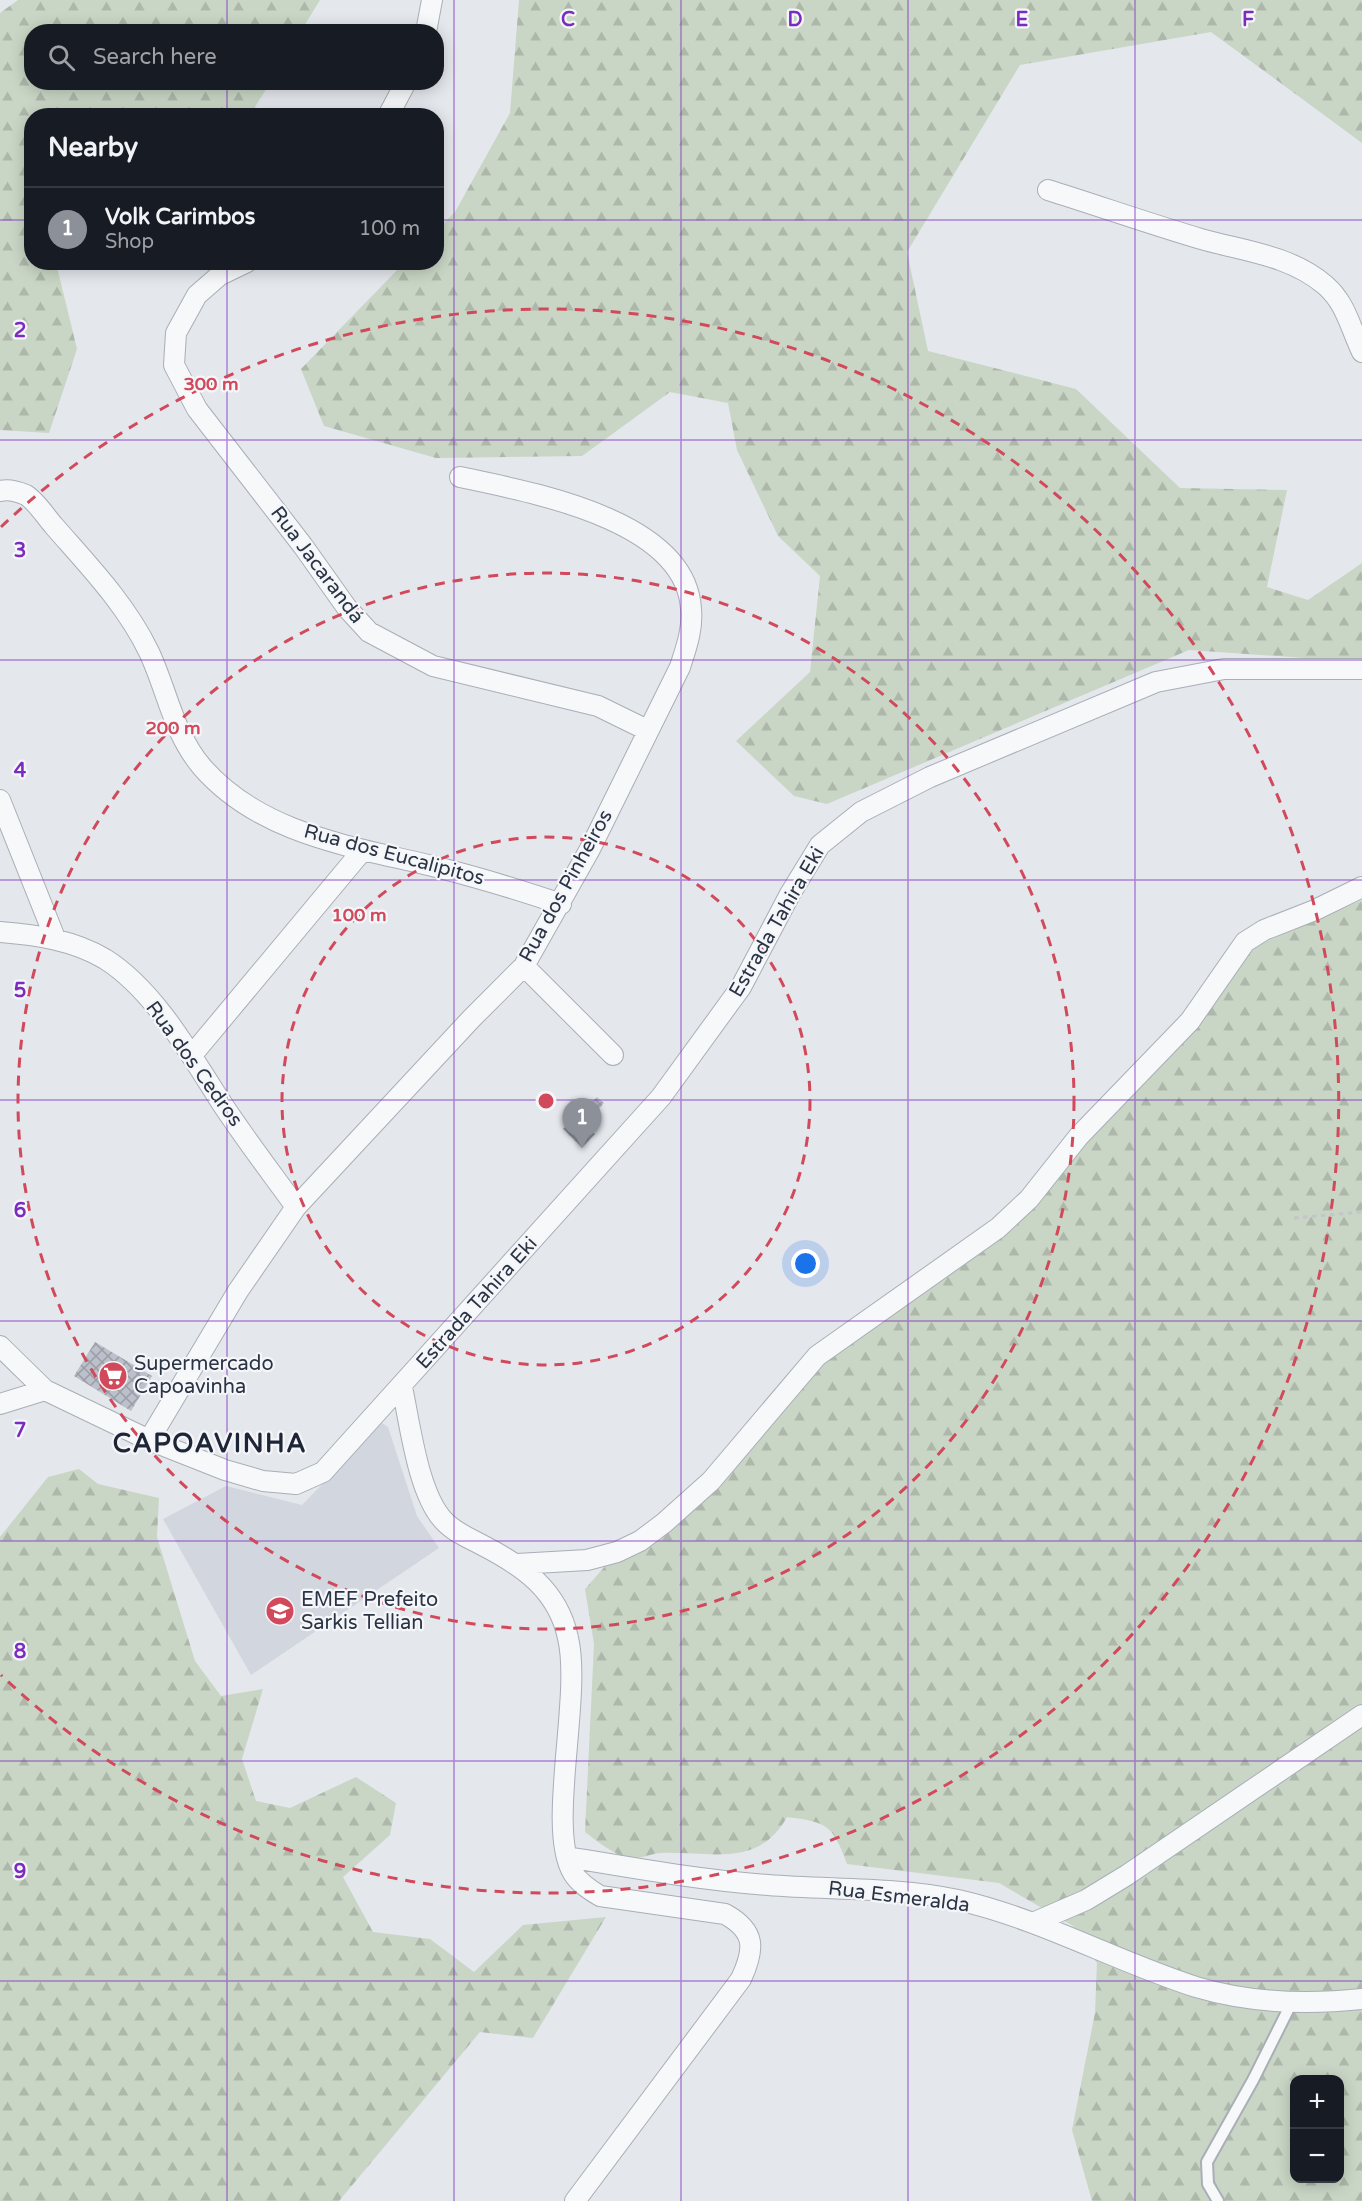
<!DOCTYPE html>
<html lang="en">
<head>
<meta charset="utf-8">
<style>
  :root { --surface:#171b24; --page:#242831; --text:#f1f3f6; --muted:#9ea1a6; --line:#363941; --accent:#8c9099 }
  body { margin:0; font-family:"Varela Round",sans-serif; background:var(--page); color:var(--text) }
  .controls { position:absolute; right:18px; bottom:18px; display:grid; overflow:hidden; border-radius:12px; box-shadow:0 3px 15px #0003 }
  .controls button { width:54px; height:54px; display:grid; place-items:center; padding:0; border:0; border-bottom:2px solid var(--line); background:var(--surface); color:var(--text); font:30px sans-serif }
  .you { position:absolute; left:806px; top:1264px; width:21px; height:21px; margin:-15px; border:4px solid #fff; border-radius:50%; background:#1a73e8; box-shadow:0 0 0 9px #1a73e833 }
  .badge { display:grid; place-items:center; width:39px; height:39px; border-radius:50%; background:var(--accent); color:#fff; font-size:20px; font-weight:700 }
  .pin { position:absolute; translate:-50% -50px; filter:drop-shadow(0 2px 3px #0008) }
  .pin::after { content:''; position:absolute; top:32px; width:21px; height:18px; background:inherit; clip-path:polygon(0 0,100% 0,50% 100%) }
  .list { margin:0; padding:0; list-style:none }
  h2 { display:flex; justify-content:space-between; align-items:center; height:78px; margin:0; padding:0 24px; font-size:26px }
  h2 small { font-size:20px; font-weight:400; color:var(--muted) }
  .list li { display:grid; grid-template-columns:39px 1fr auto; gap:18px; align-items:center; box-sizing:border-box; height:84px; padding:0 24px; border-top:2px solid var(--line) }
  .list b { display:block; font-size:22px; white-space:nowrap }
  .list p { margin:0; font-size:20px; white-space:nowrap; color:var(--muted) }
  .list em { font-size:20px; font-style:normal; color:var(--muted) }
  .icon { flex:none; width:33px; height:33px; fill:none; stroke:currentColor; stroke-width:2; stroke-linecap:round; stroke-linejoin:round }
  .map { position:relative; flex:none; width:1362px; height:2201px; overflow:hidden }
  .search { position:absolute; background:var(--surface); box-shadow:0 3px 15px #0003; left:24px; top:24px; width:420px; height:66px; display:flex; align-items:center; gap:15px; box-sizing:border-box; padding:0 21px; border-radius:24px; color:var(--muted); font-size:22px }
  .panel { position:absolute; background:var(--surface); box-shadow:0 3px 15px #0003; left:24px; top:108px; width:420px; height:162px; border-radius:24px }
  .map>svg:first-child { display:block }
  .built { fill:#d2d6de }
  .forest { fill:url(#forest-firs); fill-rule:evenodd }
  .building { fill:url(#building-cross-hatch) }
  .lines { fill:none; stroke-linecap:round; stroke-linejoin:round }
  .lane-casing { stroke:#a9aeb7; stroke-width:14 }
  .street-casing { stroke:#a9aeb7; stroke-width:22 }
  .path { stroke:#c2c5cb; stroke-width:3; stroke-dasharray:4.5 4.5; stroke-linecap:butt }
  .lane { stroke:#f7f8fa; stroke-width:10 }
  .street { stroke:#f7f8fa; stroke-width:20 }
  .grid { fill:none; stroke:#7b2cbf; stroke-width:1.5; stroke-opacity:0.55 }
  .ring { fill:none; stroke:#d1495b; stroke-width:3; stroke-dasharray:10 8 }
  .labels { text-anchor:middle; dominant-baseline:central; stroke-width:4.5; stroke-linejoin:round; paint-order:stroke }
  .street-label { font-size:20px; fill:#2b3445; stroke:#f4f6f9 }
  .poi-label { font-size:20px; fill:#2b3445; stroke:#f4f6f9; text-anchor:start }
  .district-label { font-size:26px; font-weight:bold; letter-spacing:1.5px; fill:#1d2536; stroke:#f4f6f9 }
  .grid-label { font-size:20px; text-anchor:middle; font-weight:bold; fill:#7b2cbf; stroke:#f4f6f9; stroke-width:4.5; stroke-linejoin:round; paint-order:stroke }
  .centre { fill:#d1495b; stroke:#f4f6f9; stroke-width:3 }
  .ring-label { font-size:18px; text-anchor:middle; font-weight:bold; fill:#d1495b; stroke:#f4f6f9; stroke-width:4.5; stroke-linejoin:round; paint-order:stroke }
</style>
</head>
<body>
<div class="map">
<svg width="1362" height="2201" viewBox="0 0 1362 2201">
  <defs>
    <pattern id="forest-firs" width="22" height="20" patternUnits="userSpaceOnUse" patternTransform="scale(1.5)"><rect width="22" height="20" fill="#c9d6c5"/><path d="M5 1l3.5 6h-7zM16 11l3.5 6h-7z" fill="#adb8ab"/></pattern>
    <pattern id="building-cross-hatch" width="8" height="8" patternUnits="userSpaceOnUse" patternTransform="scale(1.5)"><rect width="8" height="8" fill="#bbc0ca"/><path d="M0 0l8 8M0 8l8-8" fill="none" stroke="#989da6"/></pattern>
  </defs>
  <rect width="100%" height="100%" fill="#e4e7ec"/>
  <path class="built" d="M382 1423 388 1427 417 1516 439 1548 251 1675 163 1519 226 1486 302 1505Z"/>
  <path class="forest" d="M18 0H320L301 31 32 32V82L270 83 250 115 32 116V262L56 263 77 349 49 433 0 430V13Z
    M519 0H1362V143L1211 32 1020 65 907 252 928 351 1076 389 1180 488 1287 490 1267 587 1308 600 1362 563V662L1189 650 827 804 794 796 736 741 810 672 820 576 778 536 737 450 728 403 670 392 582 456 436 458 324 426 301 369 404 263 436 262 437 230 455 212 510 113Z
    M1362 900V2201H1092L1072 2130 1095 2013 1097 1963 1073 1926 999 1883 847 1864C833 1825 827 1822 787 1817 758 1869 710 1851 661 1853 652 1853 639 1860 629 1858 614 1855 597 1841 585 1832L594 1644 585 1589 606 1565 670 1523 823 1356 990 1241 1251 948ZM1294 2080H1340V2178H1294Z
    M79 1469 98 1484 159 1498 157 1537 195 1661 221 1696 263 1689 242 1759 256 1801 290 1808 356 1777 396 1803 390 1835 343 1877 373 1932 430 1939 474 1972 523 1925 606 1917 533 2038 480 2032 339 2201H0V1537L48 1477Z"/>
  <path class="building" d="M597 1097 604 1103 585 1126 595 1134 582 1148 563 1129Z
    M95 1342 152 1376 131 1411 74 1376Z"/>
  <g class="lines">
    <g class="lane-casing">
      <path id="lane" d="M1218 2201 1208 2184 1207 2162 1253 2080 1291 2004"/>
    </g>
    <g class="street-casing">
      <path id="street" d="M426 32 432 0
        M388 116 406 82
        M1048 190C1099 206 1150 224 1201 239 1243 251 1290 255 1325 285 1346 303 1350 327 1362 352
        M247 262 220 275 197 295 176 333 174 365 197 409 303 546 347 608 369 632 433 666 598 706 647 730
        M0 491C8 489 19 492 26 495 36 501 46 517 54 526 88 565 126 604 149 652 167 690 173 733 202 767 263 837 359 847 444 869 484 879 522 891 561 904
        M0 800 55 938
        M0 932C37 935 73 940 105 959 153 989 189 1052 219 1099 243 1136 270 1171 296 1207
        M524 966 613 1055
        M192 1055 362 851
        M0 1346 45 1390 149 1440 225 1470 263 1481 296 1484 323 1472 661 1097 741 987 790 894 820 845 861 812 930 777 1156 682 1224 669H1362
        M402 1387C410 1424 418 1494 444 1521 454 1532 469 1538 482 1545 523 1566 558 1590 568 1638 582 1697 546 1829 573 1873 579 1883 590 1890 600 1896L725 1914C756 1931 755 1949 741 1979L575 2201
        M0 1404 45 1390
        M149 1440 238 1291 296 1207 472 1018 524 966 590 849 680 667C686 648 693 630 691 609 686 519 529 492 460 477
        M517 1564 587 1560 617 1552 640 1541 664 1523 711 1481 817 1356 998 1228 1029 1199 1079 1136 1190 1021 1245 942 1264 930 1315 910 1362 887
        M567 1857C633 1868 701 1880 768 1885 831 1890 896 1887 958 1900 1041 1919 1115 1961 1196 1987 1250 2003 1306 2005 1362 1999
        M1035 1922 1086 1900 1127 1875 1362 1715"/>
    </g>
    <path class="path" d="M1294 1218 1362 1212"/>
    <use href="#lane" class="lane"/>
    <use href="#street" class="street"/>
  </g>
  <path class="grid" d="M227 0V32M454 0V2201M681 0V2201M908 0V2201M1135 0V2201M227 82V116M0 220H32M436 220H1362M227 262V2201M0 440H1362M0 660H1362M0 880H1362M0 1100H1362M0 1321H1362M0 1541H1362M0 1761H1362M0 1981H1362"/>
  <g class="ring">
    <circle cx="546" cy="1101" r="264"/>
    <circle cx="546" cy="1101" r="528"/>
    <path d="M1 527A792 792 0 1 1 1 1675"/>
  </g>
  <defs>
    <g id="supermarket-disc" transform="scale(1.5)"><circle r="9.5" fill="#d1495b" stroke="#f4f6f9"/><path d="M-6-5.5h2.5l.6 2H6L4.5 2H-2.5L-4.4-4H-6ZM-1.5 3.2a1.3 1.3 0 1 0 .1 0ZM3 3.2a1.3 1.3 0 1 0 .1 0Z" fill="#fff"/></g>
    <g id="school-disc" transform="scale(1.5)"><circle r="9.5" fill="#d1495b" stroke="#f4f6f9"/><path d="M0-5L7-2L0 1L-7-2ZM-4 1L0 2.5L4 1V4Q0 6-4 4Z" fill="#fff"/></g>
  </defs>
  <g fill-rule="evenodd">
    <use href="#supermarket-disc" x="113" y="1376"/>
    <use href="#school-disc" x="280" y="1611"/>
  </g>
  <g class="labels">
    <g class="street-label">
      <text transform="translate(317 565) rotate(53)">Rua Jacarandá</text>
      <text transform="translate(394 855) rotate(15)">Rua dos Eucalipitos</text>
      <text transform="translate(566 886) rotate(-61)">Rua dos Pinheiros</text>
      <text transform="translate(777 922) rotate(-60)">Estrada Tahira Eki</text>
      <text transform="translate(194 1064) rotate(54)">Rua dos Cedros</text>
      <text transform="translate(477 1303) rotate(-48)">Estrada Tahira Eki</text>
      <text transform="translate(899 1897) rotate(7)">Rua Esmeralda</text>
    </g>
    <g class="poi-label">
      <text x="134" y="1364">Supermercado<tspan x="134" dy="23">Capoavinha</tspan></text>
      <text x="301" y="1600">EMEF Prefeito<tspan x="301" dy="23">Sarkis Tellian</tspan></text>
    </g>
    <g class="district-label">
      <text x="210" y="1443">CAPOAVINHA</text>
    </g>
  </g>
  <g class="grid-label">
    <text x="568" y="26">C</text>
    <text x="795" y="26">D</text>
    <text x="1022" y="26">E</text>
    <text x="1248" y="26">F</text>
    <text x="20" y="337">2</text>
    <text x="20" y="557">3</text>
    <text x="20" y="777">4</text>
    <text x="20" y="997">5</text>
    <text x="20" y="1217">6</text>
    <text x="20" y="1437">7</text>
    <text x="20" y="1658">8</text>
    <text x="20" y="1878">9</text>
  </g>
  <circle cx="546" cy="1101" r="9" class="centre"/>
  <g class="ring-label">
    <text x="211" y="390">300 m</text>
    <text x="173" y="734">200 m</text>
    <text x="359" y="921">100 m</text>
  </g>
</svg>
<div class="controls">
<button>+</button>
<button>−</button>
</div>
<div class="you"></div>
<div class="pin badge" style="left:582px;top:1148px">1</div>
<div class="search"><svg class="icon" aria-label="search" viewBox="0 0 24 24"><circle cx="10" cy="10" r="6"/><path d="M15 15l6 6"/></svg>Search here</div>
<section class="panel">
<h2>Nearby<small></small></h2>
<ul class="list">
<li><span class="badge">1</span><div><b>Volk Carimbos</b><p>Shop</p></div><em>100 m</em></li>
</ul>
</section>
</div>
</body>
</html>
